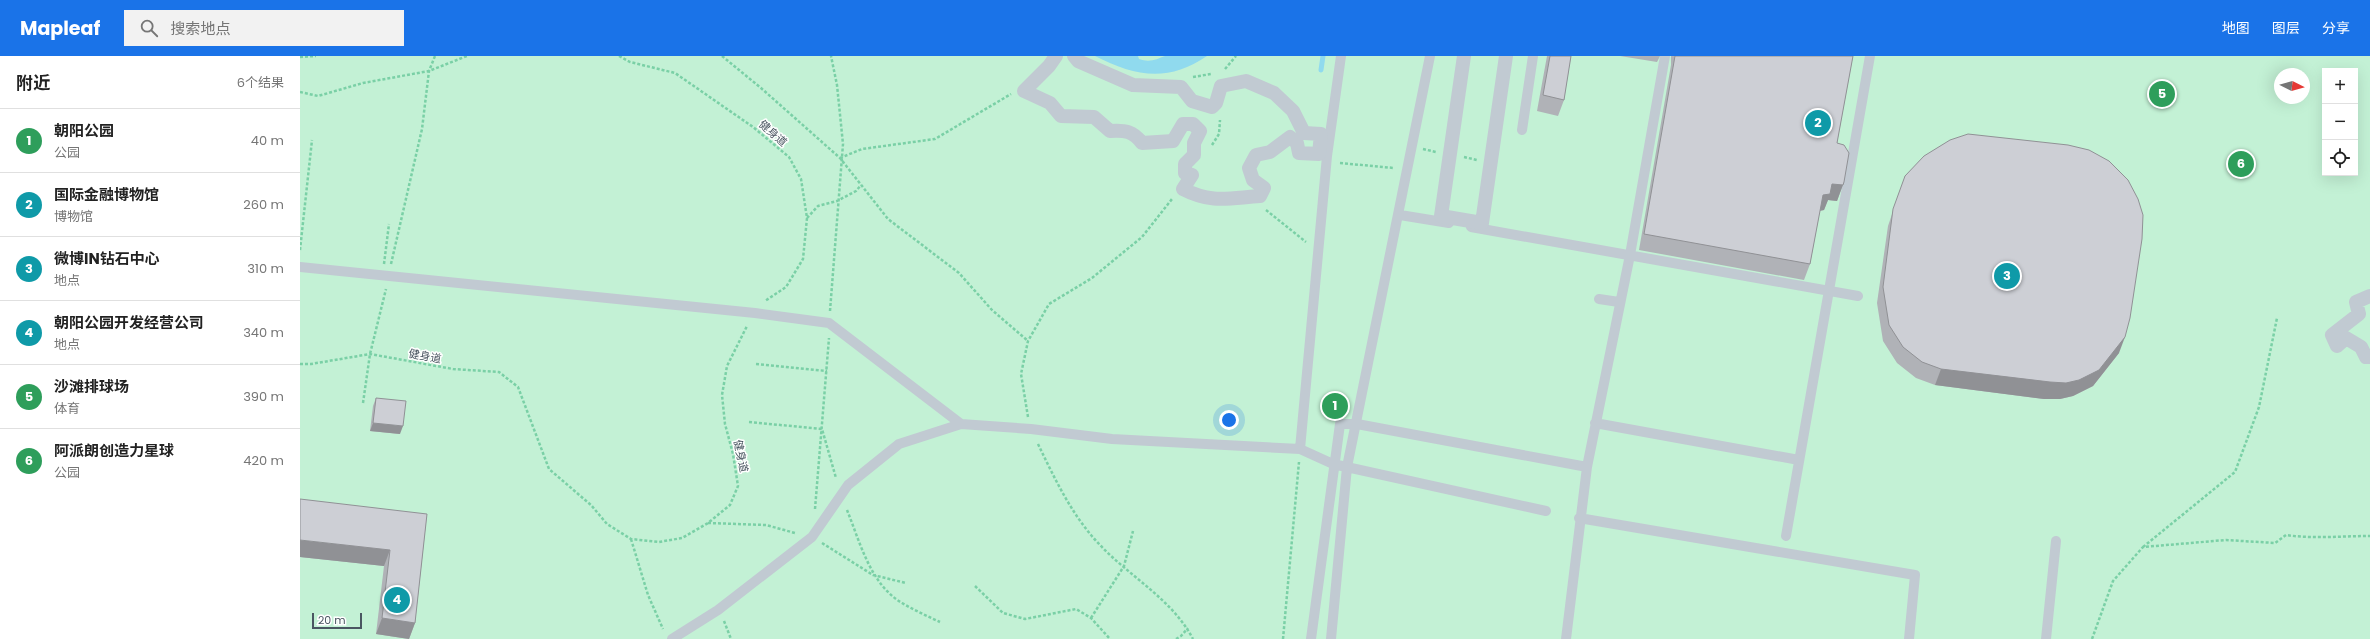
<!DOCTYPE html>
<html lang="zh">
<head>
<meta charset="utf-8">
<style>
  :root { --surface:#fff; --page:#f2f2f2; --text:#222; --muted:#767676; --line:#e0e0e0; --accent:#1a73e8 }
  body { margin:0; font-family:Poppins,"Noto Sans SC",sans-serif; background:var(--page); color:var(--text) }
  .controls { position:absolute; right:12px; top:12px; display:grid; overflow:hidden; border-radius:0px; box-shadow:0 4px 16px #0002 }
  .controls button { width:36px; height:36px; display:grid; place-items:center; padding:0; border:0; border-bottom:1px solid var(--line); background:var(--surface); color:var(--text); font:20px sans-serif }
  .compass { position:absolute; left:1974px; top:12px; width:36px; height:36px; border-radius:50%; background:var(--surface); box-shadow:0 4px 16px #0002; rotate:96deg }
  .scale { position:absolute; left:12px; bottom:10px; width:50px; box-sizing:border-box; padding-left:4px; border:2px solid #4a5661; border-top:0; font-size:11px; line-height:14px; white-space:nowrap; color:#4a5661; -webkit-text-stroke:3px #fff; paint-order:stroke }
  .you { position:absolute; left:929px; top:364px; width:14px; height:14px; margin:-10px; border:3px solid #fff; border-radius:50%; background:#1a73e8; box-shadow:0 0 0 6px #1a73e833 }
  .badge { display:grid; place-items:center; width:26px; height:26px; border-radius:50%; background:var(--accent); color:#fff; font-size:13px; font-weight:700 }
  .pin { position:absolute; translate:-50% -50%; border:2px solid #fff; box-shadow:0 1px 4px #0006 }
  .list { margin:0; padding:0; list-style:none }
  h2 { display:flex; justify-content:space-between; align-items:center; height:52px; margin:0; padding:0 16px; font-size:17px }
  h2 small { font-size:13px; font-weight:400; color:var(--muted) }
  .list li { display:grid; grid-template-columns:26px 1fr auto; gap:12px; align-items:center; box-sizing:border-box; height:64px; padding:0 16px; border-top:1px solid var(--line) }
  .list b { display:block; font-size:15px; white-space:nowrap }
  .list p { margin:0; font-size:13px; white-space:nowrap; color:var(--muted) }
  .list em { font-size:13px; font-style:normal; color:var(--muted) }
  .icon { flex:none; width:22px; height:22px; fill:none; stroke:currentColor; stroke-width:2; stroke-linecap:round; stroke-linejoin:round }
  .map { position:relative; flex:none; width:2070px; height:583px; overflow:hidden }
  header { display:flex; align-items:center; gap:24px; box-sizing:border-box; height:56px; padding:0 20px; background:var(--accent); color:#fff }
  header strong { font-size:19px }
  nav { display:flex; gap:22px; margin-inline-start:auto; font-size:14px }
  .search { width:280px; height:36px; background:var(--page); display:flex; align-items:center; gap:10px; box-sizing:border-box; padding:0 14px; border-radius:0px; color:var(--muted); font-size:15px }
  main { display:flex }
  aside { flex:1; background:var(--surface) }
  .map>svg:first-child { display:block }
  .green { fill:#c3f1d5; fill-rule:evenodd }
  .water { fill:#90daee }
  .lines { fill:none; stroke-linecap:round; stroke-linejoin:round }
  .stream { stroke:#90daee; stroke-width:5 }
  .path { stroke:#7ad0a6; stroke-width:2.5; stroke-dasharray:3 2; stroke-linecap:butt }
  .service { stroke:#c1cad2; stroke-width:10 }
  .pedestrian { stroke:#c1cad2; stroke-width:14 }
  .wall { fill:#b0b2b7 }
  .shaded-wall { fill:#909195 }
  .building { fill:#cdcfd5; stroke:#909195 }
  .labels { text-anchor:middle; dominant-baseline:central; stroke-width:3; stroke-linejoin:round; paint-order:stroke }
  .street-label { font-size:11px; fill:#4a5661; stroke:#fff }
</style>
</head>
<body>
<header>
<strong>Mapleaf</strong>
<div class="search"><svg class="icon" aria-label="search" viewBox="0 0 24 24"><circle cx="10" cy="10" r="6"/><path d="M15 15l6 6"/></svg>搜索地点</div>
<nav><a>地图</a><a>图层</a><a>分享</a></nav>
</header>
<main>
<aside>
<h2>附近<small>6个结果</small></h2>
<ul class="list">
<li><span class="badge" style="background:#2e9e5b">1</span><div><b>朝阳公园</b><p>公园</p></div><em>40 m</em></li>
<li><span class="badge" style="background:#0f9aa8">2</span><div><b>国际金融博物馆</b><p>博物馆</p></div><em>260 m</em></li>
<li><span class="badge" style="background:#0f9aa8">3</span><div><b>微博IN钻石中心</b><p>地点</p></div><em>310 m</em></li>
<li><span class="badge" style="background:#0f9aa8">4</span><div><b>朝阳公园开发经营公司</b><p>地点</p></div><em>340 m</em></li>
<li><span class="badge" style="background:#2e9e5b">5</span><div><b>沙滩排球场</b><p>体育</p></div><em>390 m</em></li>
<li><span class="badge" style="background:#2e9e5b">6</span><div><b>阿派朗创造力星球</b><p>公园</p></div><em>420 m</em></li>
</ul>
</aside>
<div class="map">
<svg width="2070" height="583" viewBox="0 0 2070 583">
  <rect width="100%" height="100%" fill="#f5f3f3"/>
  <path class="green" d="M0 0H2070V583H0ZM2025 15H2055V117H2025ZM1980 18H2004V42H1980Z"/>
  <path class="water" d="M795 0H838L839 3C850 7 857 3 865 0 873 0 898 0 907 0 868 27 834 20 795 0Z"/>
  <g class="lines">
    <path class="stream" d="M1021 14 1023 0"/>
    <path class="path" d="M319 0 330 6 375 17 453 71 489 101 501 123 507 162 503 203 486 231 465 245
      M422 0 461 32 540 102 588 163 659 217 692 254 728 285
      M0 1 16 0
      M925 13 936 0
      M893 21 911 18
      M0 36 18 40 63 27 129 15 167 0
      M912 89 919 78 920 64
      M1123 93 1136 96
      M1164 101 1177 104
      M540 102 562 93 635 83 711 38
      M1040 107 1094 112
      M966 154 1006 186
      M507 162 518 150 537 145 556 135 561 129
      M0 194 12 84
      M84 208 89 168
      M91 208 122 73 129 15 135 0
      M530 255 543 88 537 29 531 0
      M0 308H11L70 298 153 313 199 316 218 331 249 413 291 449 307 468 331 483 359 486 382 482 408 467 430 449 438 430 433 398 425 368 422 339 427 310 447 270
      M456 308 527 315
      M63 347 70 298 86 233
      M728 361 721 318 728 285 749 248 792 222 842 181 872 143
      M449 366 522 373 536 422
      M738 388C755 423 772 460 800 489 830 521 872 543 893 583
      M515 453 529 282
      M547 454C560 486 570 528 602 547 614 554 627 560 640 566
      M408 467 466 469 495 477
      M331 483 348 539 363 573
      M522 487 573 519 606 527
      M1843 491 1935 416 1959 351 1977 262
      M675 530 703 557 725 563 776 553 791 562 810 583
      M791 562 824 510 833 475
      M424 565 431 583
      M876 583 881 580 888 572
      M983 583 999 406
      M1792 583 1813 525 1843 491 1926 484 1975 487 1986 479C2013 483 2042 480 2070 480"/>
    <path class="service" d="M1222 74 1233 0
      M1100 159 1149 167
      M1171 171 1558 240
      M0 211 455 257 529 267 661 368
      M1299 243 1319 246
      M1295 367 1499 404
      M1000 393 1027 100 1041 0
      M1279 462 1615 519 1609 583
      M1486 480 1570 0
      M372 583 418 554 512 481 548 429 599 388 661 368 731 373 812 383 1000 393 1033 408 1246 455
      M1011 583 1040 368H1057L1287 411
      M1031 583 1047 411 1130 0
      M1266 583 1287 411 1330 199 1365 0
      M1746 583 1756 485"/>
    <path class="pedestrian" d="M756 0 749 10 724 35 750 47 761 60 794 61 810 75C825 74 833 75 842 87L873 85 883 68H893L900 75 894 87V99L885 108V117L892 119 883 133C912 148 929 142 960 140L964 132 953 124 949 112 956 99 970 96 990 81 997 87 999 97 1019 98 1021 78 1004 77 993 55 974 37 946 25 921 30 916 47 912 51 892 45 881 31 833 29 778 5 774 0
      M1164 0 1141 160 1182 167 1206 0
      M2070 240 2056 246 2059 258 2032 279 2037 290 2046 282 2061 291 2066 301H2070"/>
  </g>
  <path class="wall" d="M1247 0H1271L1264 44 1258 60 1237 55Z
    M1320 0H1360L1357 6Z
    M1371 0H1553L1537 87 1544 126 1537 145 1528 144 1524 154 1520 155 1510 208 1504 224 1339 194 1371 9Z
    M1605 120 1819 297 1793 330 1773 340 1760 343H1744L1635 329 1616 322 1597 307 1583 285 1577 247 1588 170Z
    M76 342 100 378 70 375 73 350Z
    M127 458 115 567 109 583 76 578 84 510 0 501Z"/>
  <path class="shaded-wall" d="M1544 126 1537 145 1528 144 1524 154 1518 155 1523 139 1532 128Z
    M1825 281 1819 297 1793 330 1773 340 1760 343H1744L1635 329 1641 313Z
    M73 367 103 370 100 378 70 375Z
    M0 484 90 494 84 510 0 501Z
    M82 562 115 567 109 583 76 578Z"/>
  <path class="building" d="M1250 0H1271L1264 44 1243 39Z
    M1375 0H1553L1537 87 1544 89 1549 97 1544 126 1543 129 1532 128 1530 138 1523 139 1510 208 1344 178Z
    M1668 78 1768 89 1789 94 1809 105 1828 124 1838 143 1843 159 1842 183 1830 262 1825 281 1799 314 1779 324 1766 327 1750 326 1641 313 1622 306 1603 291 1589 269 1583 231 1593 153 1605 120 1624 100 1650 84Z
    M76 342 106 345 103 370 73 367Z
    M0 443 127 458 115 567 82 562 90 494 0 484Z"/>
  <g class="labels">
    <g class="street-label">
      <text transform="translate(473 77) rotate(41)">健身道</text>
      <text transform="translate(125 300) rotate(10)">健身道</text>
      <text transform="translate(441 400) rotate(78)">健身道</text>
    </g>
  </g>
</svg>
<div class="controls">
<button>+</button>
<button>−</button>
<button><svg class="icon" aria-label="locate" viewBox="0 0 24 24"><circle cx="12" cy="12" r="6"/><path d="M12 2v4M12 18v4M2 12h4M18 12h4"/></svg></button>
</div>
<svg class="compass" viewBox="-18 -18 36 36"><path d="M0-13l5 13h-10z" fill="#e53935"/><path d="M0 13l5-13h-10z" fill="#767676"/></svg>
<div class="scale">20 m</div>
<div class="you"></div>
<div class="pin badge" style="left:1035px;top:350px;background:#2e9e5b">1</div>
<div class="pin badge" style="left:1518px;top:67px;background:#0f9aa8">2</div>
<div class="pin badge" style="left:1707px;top:220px;background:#0f9aa8">3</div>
<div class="pin badge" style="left:97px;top:544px;background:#0f9aa8">4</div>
<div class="pin badge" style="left:1862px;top:38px;background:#2e9e5b">5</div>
<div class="pin badge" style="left:1941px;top:108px;background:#2e9e5b">6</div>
</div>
</main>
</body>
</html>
